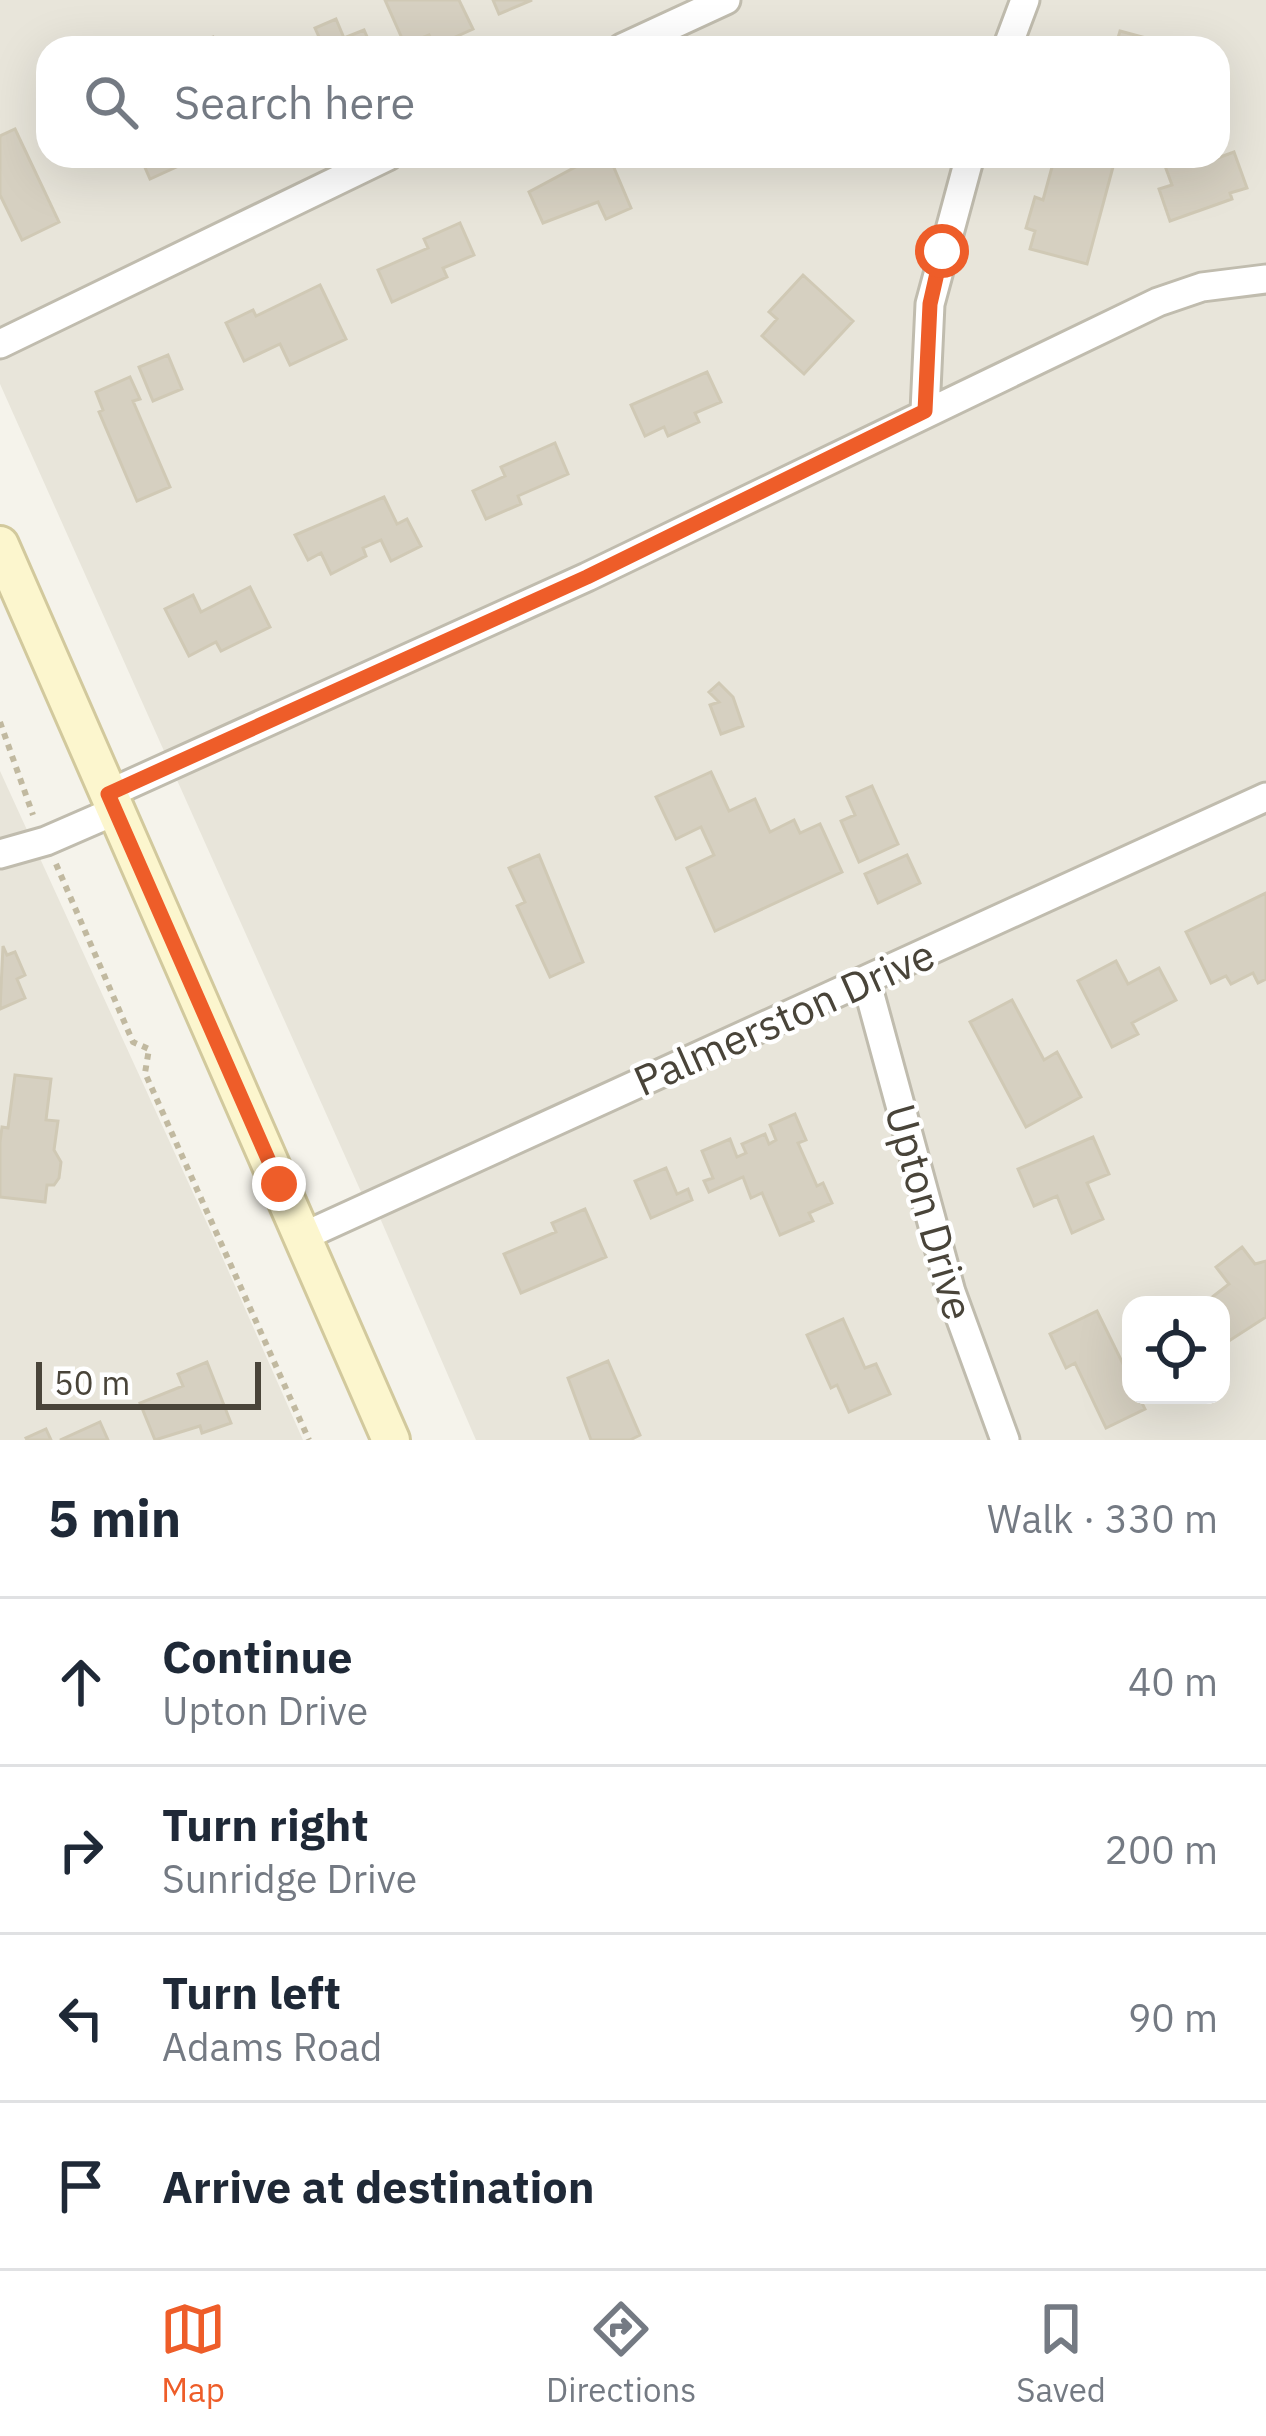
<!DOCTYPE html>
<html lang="en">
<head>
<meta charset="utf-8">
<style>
  :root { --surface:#fff; --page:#f6f6f7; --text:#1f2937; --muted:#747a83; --line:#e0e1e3; --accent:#ee5d29 }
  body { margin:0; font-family:"IBM Plex Sans",sans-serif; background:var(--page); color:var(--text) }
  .controls { position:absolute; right:36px; bottom:36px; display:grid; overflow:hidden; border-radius:24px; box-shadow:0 12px 48px #0002 }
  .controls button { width:108px; height:108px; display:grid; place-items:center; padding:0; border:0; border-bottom:3px solid var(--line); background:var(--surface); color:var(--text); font:60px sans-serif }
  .scale { position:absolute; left:36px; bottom:30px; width:225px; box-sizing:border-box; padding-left:12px; border:6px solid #494439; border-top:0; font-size:33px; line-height:42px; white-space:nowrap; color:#494439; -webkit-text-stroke:9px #fff; paint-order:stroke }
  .stop { position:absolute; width:36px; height:36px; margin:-27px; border:9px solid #ee5d29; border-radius:50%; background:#fff }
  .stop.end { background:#ee5d29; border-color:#fff; box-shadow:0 3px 12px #0008 }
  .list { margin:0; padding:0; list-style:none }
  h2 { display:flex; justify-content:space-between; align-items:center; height:156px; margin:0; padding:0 48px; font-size:51px }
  h2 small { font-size:39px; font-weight:400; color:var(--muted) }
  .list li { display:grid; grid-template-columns:78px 1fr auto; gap:36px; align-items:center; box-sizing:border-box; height:168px; padding:0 48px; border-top:3px solid var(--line) }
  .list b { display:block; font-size:45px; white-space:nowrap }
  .list p { margin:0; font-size:39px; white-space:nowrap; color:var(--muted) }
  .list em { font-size:39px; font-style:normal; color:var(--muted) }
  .icon { flex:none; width:66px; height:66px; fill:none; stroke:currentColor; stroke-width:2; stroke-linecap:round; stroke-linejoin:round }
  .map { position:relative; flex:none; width:1266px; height:1440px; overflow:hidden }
  .search { position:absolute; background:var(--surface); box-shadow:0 12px 48px #0002; left:36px; right:36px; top:36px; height:132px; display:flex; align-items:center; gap:30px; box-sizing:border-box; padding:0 42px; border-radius:36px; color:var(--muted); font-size:45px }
  .sheet { height:828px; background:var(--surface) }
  nav { display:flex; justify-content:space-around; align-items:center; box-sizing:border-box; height:168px; border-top:3px solid var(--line); background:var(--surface); font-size:33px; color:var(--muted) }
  nav a { display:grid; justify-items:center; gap:6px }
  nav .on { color:var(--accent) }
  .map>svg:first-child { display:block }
  .residential { fill:#e8e5da; fill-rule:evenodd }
  .building { fill:#d6d0c1; stroke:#d0c9b5; stroke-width:3 }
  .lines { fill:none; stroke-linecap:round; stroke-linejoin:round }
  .street-casing { stroke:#c0bcae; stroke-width:33 }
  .secondary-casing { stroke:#d2c99d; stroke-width:42 }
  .path { stroke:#c1b9a0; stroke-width:6; stroke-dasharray:6 6; stroke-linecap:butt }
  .street { stroke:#fff; stroke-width:27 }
  .secondary { stroke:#fcf6ce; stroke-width:36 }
  .route { stroke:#ee5d29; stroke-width:15 }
  .labels { text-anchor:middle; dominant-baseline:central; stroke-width:9; stroke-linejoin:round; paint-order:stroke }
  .street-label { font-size:42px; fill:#494439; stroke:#fff }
</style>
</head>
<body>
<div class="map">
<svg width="1266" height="1440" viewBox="0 0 1266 1440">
  <rect width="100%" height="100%" fill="#f5f3eb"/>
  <path class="residential" d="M0 0H1266V780L362 1194 0 384ZM48 48H1218V156H48Z
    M0 771 216 1243 303 1440H0Z
    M1266 813V1440H476L380 1218ZM1131 1305H1221V1395H1131Z"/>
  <path class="building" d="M385 0H459L473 29 435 46 429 35 405 45Z
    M493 0H532L499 14Z
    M336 19 344 38 364 30 372 48H324L315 28Z
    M1120 31 1150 39 1147 48H1115Z
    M213 37 217 48H187Z
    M15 129 59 222 22 240 0 195V136Z
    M1234 152 1247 188 1230 193 1232 199 1170 221 1159 189 1172 185 1165 166 1193 156 1196 166Z
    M140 156H182L185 163 150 179Z
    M596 156H609L631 208 606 219 598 202 543 223 529 192Z
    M1055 156 1113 167 1087 264 1030 249 1035 231 1026 228 1035 197 1043 200Z
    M460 223 474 255 443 268 447 277 392 302 378 270 428 248 424 239Z
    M803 275 853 321 804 374 762 336 777 319 769 312Z
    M320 285 346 339 290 365 280 344 244 361 226 323 253 310 256 316Z
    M168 355 182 389 153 401 139 367Z
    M707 372 721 402 695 413 699 422 668 436 664 427 645 436 631 405Z
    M130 377 140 399 133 401 170 487 137 501 99 412 103 410 96 392Z
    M555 443 568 474 518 496 521 504 486 519 473 491 505 476 501 467Z
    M384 497 397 524 407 519 421 546 391 561 381 540 363 548 366 556 331 574 321 553 308 560 295 535Z
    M250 587 270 627 221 651 216 642 189 656 165 609 193 595 201 612Z
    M719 683 733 697 743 726 721 734 710 705 719 702 709 692Z
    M711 772 729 811 755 799 770 832 794 820 800 833 820 824 842 872 715 931 687 868 714 855 701 827 676 839 656 797Z
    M872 786 898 844 859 862 841 821 855 815 847 797Z
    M539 855 583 962 550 977 517 906 525 902 509 868Z
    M907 855 920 883 878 903 865 874Z
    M1266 893V979L1258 983 1253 973 1231 984 1226 976 1211 983 1186 932Z
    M3 946 7 955 15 952 25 975 17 979 25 998 0 1009Z
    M1116 961 1128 984 1159 968 1176 1000 1132 1023 1138 1034 1112 1047 1078 981Z
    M1012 1000 1044 1060 1057 1052 1081 1097 1026 1127 970 1022Z
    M15 1075 51 1079 46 1120 58 1121 54 1150 61 1162 59 1178 54 1185H47L45 1202 0 1197V1142L2 1127 8 1128Z
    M795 1114 806 1140 798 1143 817 1186 823 1183 832 1203 809 1213 813 1221 780 1235 762 1193 751 1198 743 1177 709 1192 704 1181 713 1178 702 1151 730 1139 737 1157 746 1153 742 1144 765 1134 769 1144 776 1140 770 1125Z
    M1093 1137 1109 1174 1087 1183 1103 1219 1072 1233 1057 1196 1034 1206 1018 1169Z
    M666 1168 677 1194 688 1189 692 1200 651 1218 635 1181Z
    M585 1209 606 1257 521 1293 504 1254 556 1232 552 1223Z
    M1242 1247 1255 1264 1266 1261V1317L1221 1346V1305H1202L1229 1284 1216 1267Z
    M1097 1311 1131 1380V1395H1138L1145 1409 1106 1428 1075 1363 1066 1368 1050 1334Z
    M843 1319 865 1368 876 1364 890 1394 849 1412 837 1385 831 1388 807 1335Z
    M608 1361 640 1435 630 1440H591L568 1378Z
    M207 1362 231 1423 202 1433 200 1426 155 1440 140 1403 183 1386 178 1374Z
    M100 1422 108 1440H60Z
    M46 1429 51 1440H27L26 1438Z"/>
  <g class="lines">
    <g class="street-casing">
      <path id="street" d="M622 48 726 0
        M1007 48 1025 0
        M0 344 388 156
        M925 411 930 304 970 156
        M108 794 587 577 1158 302 1202 287 1266 279
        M0 854 46 841 115 811
        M866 980 951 1292 1005 1440
        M302 1237 1266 797"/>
    </g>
    <g class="secondary-casing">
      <path id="secondary" d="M0 545 391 1440"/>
    </g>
    <path class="path" d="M0 722 33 815
      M56 864 133 1042 149 1049 145 1073 309 1440"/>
    <use href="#street" class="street"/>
    <use href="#secondary" class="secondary"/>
  </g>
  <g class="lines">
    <path class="route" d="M279 1184 108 794 587 577 925 411 930 304 942 251"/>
  </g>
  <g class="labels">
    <g class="street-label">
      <text transform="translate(784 1017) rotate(-24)">Palmerston Drive</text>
      <text transform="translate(930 1212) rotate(74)">Upton Drive</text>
    </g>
  </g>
</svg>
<div class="controls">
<button><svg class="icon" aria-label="locate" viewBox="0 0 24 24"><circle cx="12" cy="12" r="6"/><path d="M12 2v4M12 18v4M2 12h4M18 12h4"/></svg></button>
</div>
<div class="scale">50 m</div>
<div class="stop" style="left:942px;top:251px"></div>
<div class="stop end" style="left:279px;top:1184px"></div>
<div class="search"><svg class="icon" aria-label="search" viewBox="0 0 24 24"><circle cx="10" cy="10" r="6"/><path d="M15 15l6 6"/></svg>Search here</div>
</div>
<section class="sheet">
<h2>5 min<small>Walk · 330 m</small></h2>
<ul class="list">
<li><svg class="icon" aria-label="ahead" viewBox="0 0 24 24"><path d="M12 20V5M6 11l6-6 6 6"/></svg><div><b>Continue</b><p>Upton Drive</p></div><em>40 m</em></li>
<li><svg class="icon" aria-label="right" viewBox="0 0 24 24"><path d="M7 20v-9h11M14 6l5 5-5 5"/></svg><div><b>Turn right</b><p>Sunridge Drive</p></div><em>200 m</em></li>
<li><svg class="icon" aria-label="left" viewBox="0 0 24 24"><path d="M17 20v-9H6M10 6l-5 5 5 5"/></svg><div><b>Turn left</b><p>Adams Road</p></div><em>90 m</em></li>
<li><svg class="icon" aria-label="arrive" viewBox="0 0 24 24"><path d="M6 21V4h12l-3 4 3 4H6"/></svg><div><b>Arrive at destination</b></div></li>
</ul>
</section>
<nav>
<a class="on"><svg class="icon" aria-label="map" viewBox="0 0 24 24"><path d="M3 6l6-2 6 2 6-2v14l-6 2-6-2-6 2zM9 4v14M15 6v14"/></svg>Map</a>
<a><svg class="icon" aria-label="directions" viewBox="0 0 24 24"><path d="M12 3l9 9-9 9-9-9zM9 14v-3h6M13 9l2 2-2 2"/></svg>Directions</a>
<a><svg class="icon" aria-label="saved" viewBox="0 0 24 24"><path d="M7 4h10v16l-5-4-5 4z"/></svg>Saved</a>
</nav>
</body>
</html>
